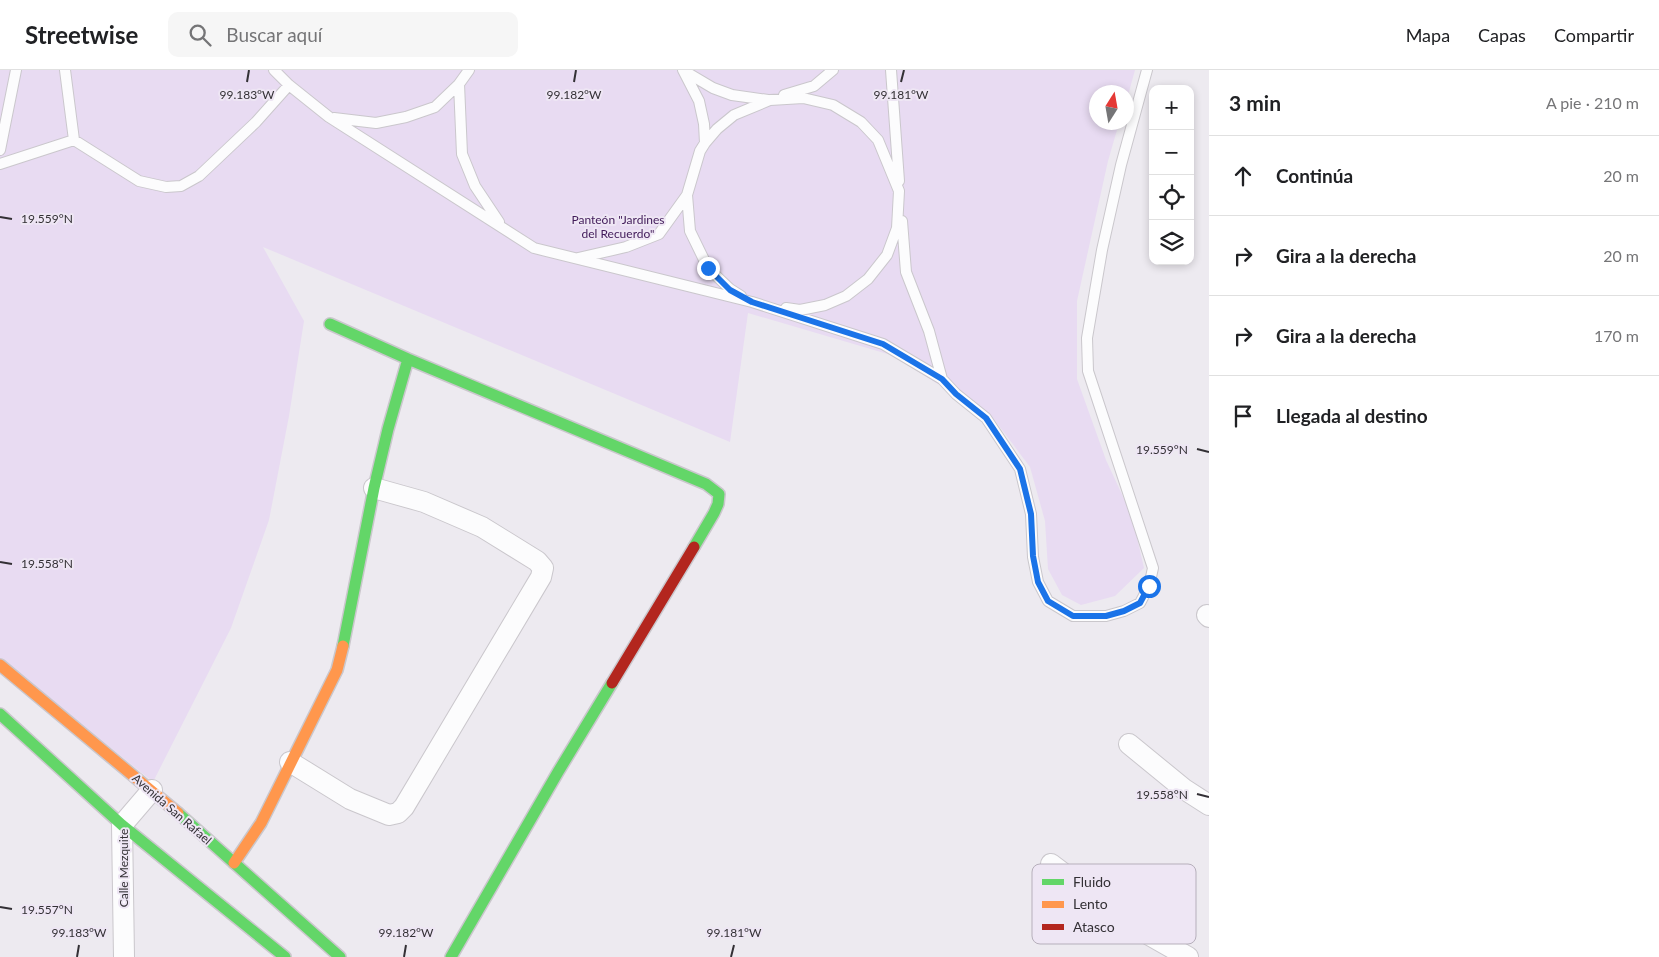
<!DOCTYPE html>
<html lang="es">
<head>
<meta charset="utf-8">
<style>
  :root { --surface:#fff; --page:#f6f6f6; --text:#202124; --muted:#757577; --line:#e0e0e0 }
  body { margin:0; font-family:Lato,sans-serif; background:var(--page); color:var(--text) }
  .controls { position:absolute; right:15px; top:15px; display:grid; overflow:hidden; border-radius:10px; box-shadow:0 2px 8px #0003 }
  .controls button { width:45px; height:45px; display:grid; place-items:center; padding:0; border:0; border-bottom:1px solid var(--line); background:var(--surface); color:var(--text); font:25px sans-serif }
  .compass { position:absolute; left:1089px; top:15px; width:45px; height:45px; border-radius:50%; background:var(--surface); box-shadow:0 2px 8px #0003; rotate:11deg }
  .stop { position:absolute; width:15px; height:15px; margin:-11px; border:4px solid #1a73e8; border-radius:50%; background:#fff }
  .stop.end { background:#1a73e8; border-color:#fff; box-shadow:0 1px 5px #0008 }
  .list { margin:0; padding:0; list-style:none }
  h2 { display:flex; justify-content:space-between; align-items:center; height:65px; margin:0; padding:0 20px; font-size:21px }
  h2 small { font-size:16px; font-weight:400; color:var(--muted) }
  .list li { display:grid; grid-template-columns:32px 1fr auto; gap:15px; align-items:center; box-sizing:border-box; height:80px; padding:0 20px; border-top:1px solid var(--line) }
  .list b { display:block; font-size:19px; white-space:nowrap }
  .list em { font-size:16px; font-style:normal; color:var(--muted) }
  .icon { flex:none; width:28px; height:28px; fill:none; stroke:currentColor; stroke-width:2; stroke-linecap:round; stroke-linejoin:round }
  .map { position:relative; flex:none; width:1209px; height:887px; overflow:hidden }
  header { display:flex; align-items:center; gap:30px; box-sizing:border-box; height:70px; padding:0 25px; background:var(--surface); border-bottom:1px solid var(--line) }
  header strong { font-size:24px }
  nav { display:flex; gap:28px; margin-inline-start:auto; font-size:18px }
  .search { width:350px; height:45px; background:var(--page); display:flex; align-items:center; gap:12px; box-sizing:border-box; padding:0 18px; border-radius:10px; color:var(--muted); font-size:19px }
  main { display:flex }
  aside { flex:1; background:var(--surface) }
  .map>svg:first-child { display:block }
  .green { fill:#e8dbf2 }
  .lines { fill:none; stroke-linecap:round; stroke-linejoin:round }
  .lane-casing { stroke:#cac7cc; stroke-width:12 }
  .street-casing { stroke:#cac7cc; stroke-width:22 }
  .fast-casing { stroke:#cac7cc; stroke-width:14 }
  .slow-casing { stroke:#cac7cc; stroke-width:14 }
  .jam-casing { stroke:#cac7cc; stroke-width:14 }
  .lane { stroke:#fcfcfd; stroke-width:10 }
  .street { stroke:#fcfcfd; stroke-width:20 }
  .fast { stroke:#63d668; stroke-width:11 }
  .slow { stroke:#ff974d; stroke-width:11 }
  .jam { stroke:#b3261e; stroke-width:11 }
  .route { stroke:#1a73e8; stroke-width:6 }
  .ticks { fill:none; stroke:#333035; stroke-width:2 }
  .labels { text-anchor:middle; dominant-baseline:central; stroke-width:4; stroke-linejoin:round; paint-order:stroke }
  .park-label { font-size:12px; fill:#411b59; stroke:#eee6f4 }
  .street-label { font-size:12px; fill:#333035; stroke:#eee6f4 }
  .key { fill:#eee6f4; stroke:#b6afbb; stroke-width:1 }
  .key-label { font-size:14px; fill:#333035 }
  .ticks-label { font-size:12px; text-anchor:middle; fill:#333035; stroke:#eee6f4; stroke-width:4; stroke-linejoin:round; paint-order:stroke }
</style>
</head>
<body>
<header>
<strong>Streetwise</strong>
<div class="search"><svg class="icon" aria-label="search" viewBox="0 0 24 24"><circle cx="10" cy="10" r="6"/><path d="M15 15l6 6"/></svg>Buscar aquí</div>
<nav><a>Mapa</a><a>Capas</a><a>Compartir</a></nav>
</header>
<main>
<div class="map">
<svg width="1209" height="887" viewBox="0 0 1209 887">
  <rect width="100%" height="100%" fill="#edeaf0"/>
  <path class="green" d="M0 0H1135L1127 29 1126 22H1096V52L1119 53 1108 91 1077 231V309L1106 390 1132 446 1144 498 1115 526 1081 535 1062 525 1048 499 1045 451 1030 397 993 348 891 285 748 243 730 372 263 177 304 251 289 346 269 450 231 558 153 712 0 589Z"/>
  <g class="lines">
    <g class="lane-casing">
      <path id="lane" d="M65 0 74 70 139 111 166 117 181 116 199 106 256 52 289 15
        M274 0 289 15 329 47 534 178 752 232 883 274 942 309 956 324 986 348 1020 399 1031 444 1033 487 1038 512 1048 531 1073 546H1106L1124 541 1140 533 1149 516 1153 498 1088 301 1087 268 1102 180 1121 95 1147 0
        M683 0 699 31 704 54 705 73 700 81 687 125 690 161 708 198 730 219 741 226
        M891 0 899 111
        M686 2 713 18 732 25 768 30
        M459 14 462 84 475 116 499 152
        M784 25 814 16 833 0
        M334 48 376 53 406 47 435 37 459 14 469 0
        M705 73 717 59 734 45 770 30 803 28 833 35 861 52 878 70 899 121 897 158 887 185 868 209 846 226 825 235 800 240 786 238
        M0 80 16 0
        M0 94 74 70
        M902 151 906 202 929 261 942 309
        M578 188 626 177 659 164 687 125"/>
    </g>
    <g class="street-casing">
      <path id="street" d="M1207 545 1209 547
        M1129 674 1184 719 1209 735
        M290 692 350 729 389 745 398 743 404 737 541 507 543 498 537 491 482 457 424 432 374 418
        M1051 794 1130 854 1188 887
        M124 887 122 755 152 720"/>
    </g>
    <g class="fast-casing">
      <path id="fast" d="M330 254 408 289 706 414 719 424 718 434 714 443 694 477
        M343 576 374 418 388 359 408 289
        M0 644 122 755 285 887
        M178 743 340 887
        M451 887 558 702 612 613"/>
    </g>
    <g class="slow-casing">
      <path id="slow" d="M0 595 178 743
        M234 793 261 753 337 600 343 576"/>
    </g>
    <g class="jam-casing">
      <path id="jam" d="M612 613 694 477"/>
    </g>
    <use href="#lane" class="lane"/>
    <use href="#street" class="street"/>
    <use href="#fast" class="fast"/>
    <use href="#slow" class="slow"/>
    <use href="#jam" class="jam"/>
  </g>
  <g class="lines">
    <path class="route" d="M708 198 730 220 752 232 883 274 942 309 956 324 986 348 1020 399 1031 444 1033 486 1038 512 1048 531 1073 546H1106L1124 541 1140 533 1149 516"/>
  </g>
  <path class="ticks" d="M247 12 249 0M574 12 576 0M901 12 904 0M0 147 12 149M1197 379 1209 382M0 492 12 494M1197 724 1209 727M0 837 12 839M77 887 79 875M404 887 406 875M731 887 734 875"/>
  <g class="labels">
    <g class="park-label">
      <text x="618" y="149">Panteón "Jardines<tspan x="618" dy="14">del Recuerdo"</tspan></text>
    </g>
    <g class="street-label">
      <text transform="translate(172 739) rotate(41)">Avenida San Rafael</text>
      <text transform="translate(123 798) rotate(-90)">Calle Mezquite</text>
    </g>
  </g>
  <rect x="1032" y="794" width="164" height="80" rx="8" class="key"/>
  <rect x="1042" y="809" width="22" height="6" fill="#63d668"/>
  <rect x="1042" y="831" width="22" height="7" fill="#ff974d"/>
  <rect x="1042" y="854" width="22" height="6" fill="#b3261e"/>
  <g class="key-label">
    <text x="1073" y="817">Fluido</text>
    <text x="1073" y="839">Lento</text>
    <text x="1073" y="862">Atasco</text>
  </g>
  <g class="ticks-label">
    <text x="247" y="29">99.183°W</text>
    <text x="574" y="29">99.182°W</text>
    <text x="901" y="29">99.181°W</text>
    <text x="47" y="153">19.559°N</text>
    <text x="1162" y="384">19.559°N</text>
    <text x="47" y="498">19.558°N</text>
    <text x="1162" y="729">19.558°N</text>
    <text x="47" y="844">19.557°N</text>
    <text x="79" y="867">99.183°W</text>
    <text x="406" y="867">99.182°W</text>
    <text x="734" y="867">99.181°W</text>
  </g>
</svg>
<div class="controls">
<button>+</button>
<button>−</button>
<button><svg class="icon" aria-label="locate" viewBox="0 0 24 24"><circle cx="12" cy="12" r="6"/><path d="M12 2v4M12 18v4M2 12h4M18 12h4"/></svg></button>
<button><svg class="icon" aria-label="layers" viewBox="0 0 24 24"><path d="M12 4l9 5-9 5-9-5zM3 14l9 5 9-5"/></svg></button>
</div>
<svg class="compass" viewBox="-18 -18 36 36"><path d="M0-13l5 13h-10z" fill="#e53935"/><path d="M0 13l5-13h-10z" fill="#757577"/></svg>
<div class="stop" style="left:1149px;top:516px"></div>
<div class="stop end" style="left:708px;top:198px"></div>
</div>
<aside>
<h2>3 min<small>A pie · 210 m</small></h2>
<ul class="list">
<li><svg class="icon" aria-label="ahead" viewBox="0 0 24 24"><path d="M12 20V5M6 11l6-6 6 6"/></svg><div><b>Continúa</b></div><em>20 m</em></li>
<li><svg class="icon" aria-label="right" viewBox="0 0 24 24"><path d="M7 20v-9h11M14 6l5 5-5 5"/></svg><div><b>Gira a la derecha</b></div><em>20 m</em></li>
<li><svg class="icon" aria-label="right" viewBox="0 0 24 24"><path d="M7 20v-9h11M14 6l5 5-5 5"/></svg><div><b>Gira a la derecha</b></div><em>170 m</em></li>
<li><svg class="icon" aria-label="arrive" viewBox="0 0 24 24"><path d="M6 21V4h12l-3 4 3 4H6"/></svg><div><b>Llegada al destino</b></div></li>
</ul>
</aside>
</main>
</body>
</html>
